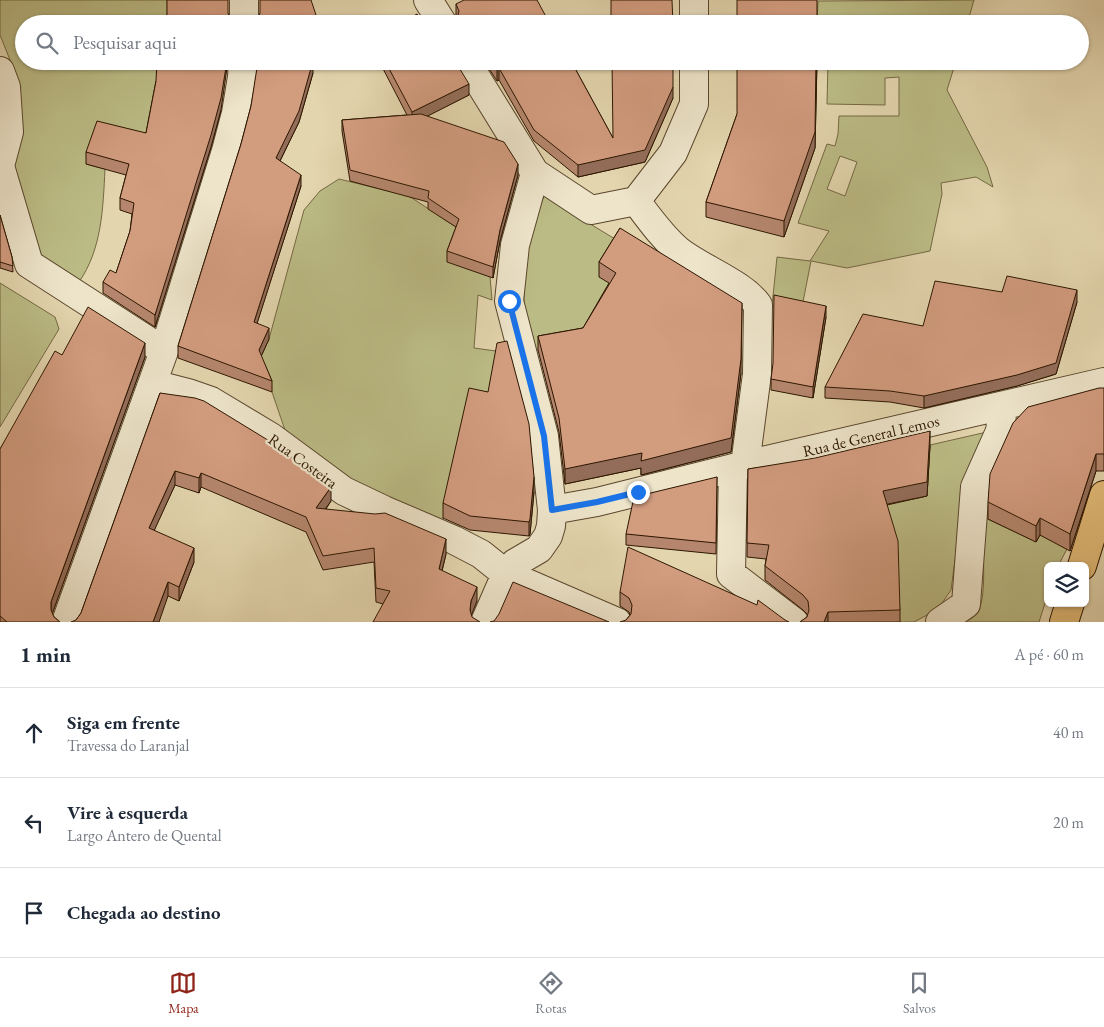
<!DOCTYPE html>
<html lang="pt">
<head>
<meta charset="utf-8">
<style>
  :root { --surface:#fff; --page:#f6f6f7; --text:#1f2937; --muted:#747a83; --line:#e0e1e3; --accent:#8f2418 }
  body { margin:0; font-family:"EB Garamond",serif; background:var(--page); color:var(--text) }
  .controls { position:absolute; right:15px; bottom:15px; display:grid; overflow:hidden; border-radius:8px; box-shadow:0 1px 4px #0004 }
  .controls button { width:45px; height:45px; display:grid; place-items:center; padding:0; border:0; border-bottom:1px solid var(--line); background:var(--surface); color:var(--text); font:25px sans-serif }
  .stop { position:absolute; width:15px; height:15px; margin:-11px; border:4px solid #1a73e8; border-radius:50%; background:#fff }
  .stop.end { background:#1a73e8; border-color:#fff; box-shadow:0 1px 5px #0008 }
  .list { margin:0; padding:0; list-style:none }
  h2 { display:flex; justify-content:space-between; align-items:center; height:65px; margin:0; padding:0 20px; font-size:21px }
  h2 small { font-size:16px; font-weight:400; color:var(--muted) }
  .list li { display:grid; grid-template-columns:32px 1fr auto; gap:15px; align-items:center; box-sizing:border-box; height:90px; padding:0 20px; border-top:1px solid var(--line) }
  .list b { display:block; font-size:19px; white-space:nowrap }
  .list p { margin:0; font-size:16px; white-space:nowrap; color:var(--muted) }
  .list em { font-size:16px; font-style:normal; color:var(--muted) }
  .icon { flex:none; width:28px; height:28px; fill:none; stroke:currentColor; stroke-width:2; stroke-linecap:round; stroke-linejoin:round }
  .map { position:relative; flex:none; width:1104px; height:622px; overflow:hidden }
  .search { position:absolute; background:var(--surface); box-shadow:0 1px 4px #0004; left:15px; right:15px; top:15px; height:55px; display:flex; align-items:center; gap:12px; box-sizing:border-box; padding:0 18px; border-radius:28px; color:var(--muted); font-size:19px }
  .sheet { height:335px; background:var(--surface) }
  nav { display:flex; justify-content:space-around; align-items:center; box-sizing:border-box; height:70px; border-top:1px solid var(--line); background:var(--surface); font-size:14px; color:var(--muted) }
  nav a { display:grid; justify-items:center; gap:2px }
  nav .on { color:var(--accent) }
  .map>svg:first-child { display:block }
  .green { fill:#bbbb85; stroke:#746842; fill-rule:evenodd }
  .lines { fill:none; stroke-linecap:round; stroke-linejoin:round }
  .minor-casing { stroke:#5a462c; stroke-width:30 }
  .major-casing { stroke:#2d1600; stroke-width:30 }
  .minor { stroke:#ede4ca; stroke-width:28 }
  .major { stroke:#e2ba77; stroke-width:28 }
  .wall { fill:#b5866d; stroke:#2d1600 }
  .shaded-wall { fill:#936d59; stroke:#2d1600 }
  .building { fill:#d29c7f; stroke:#2d1600 }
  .route { stroke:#1a73e8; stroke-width:6 }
  .labels { text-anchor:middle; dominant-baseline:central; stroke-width:4.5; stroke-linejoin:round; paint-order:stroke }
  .street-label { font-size:16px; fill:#2d1600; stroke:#ede4ca }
</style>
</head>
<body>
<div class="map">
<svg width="1104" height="622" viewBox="0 0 1104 622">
  <rect width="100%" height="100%" fill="#e3d5ae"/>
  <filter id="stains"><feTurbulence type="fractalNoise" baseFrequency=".004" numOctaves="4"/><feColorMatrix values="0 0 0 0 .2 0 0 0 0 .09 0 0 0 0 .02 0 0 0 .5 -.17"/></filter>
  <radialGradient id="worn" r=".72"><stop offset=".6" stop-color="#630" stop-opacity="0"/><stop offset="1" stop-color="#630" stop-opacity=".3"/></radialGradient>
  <path class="green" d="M0 0H167V24H24V61H158L216 122 86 164 105 169C103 208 102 249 79 282L49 264 34 247 12 168 20 116 12 65 0 35Z
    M974 0 967 24H817L818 1Z
    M828 61H956L947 90 987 167 993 187 976 177 941 183 942 194 930 251 847 268 811 261 801 312 772 306 777 257 810 261 829 231 798 223 827 144 835 146 838 134 839 116H899V77L885 78V105L827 104ZM840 156 857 162 845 196 827 189Z
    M339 179 409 196 459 229 490 277 492 300 478 295 474 348 496 351 510 381 488 406 463 424 441 528 341 478 287 436 272 392 259 361 269 339 304 210 320 191Z
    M544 196 620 242 615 287 591 341 533 351 524 309V263L528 238Z
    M0 283 55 317 59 329 0 427Z
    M987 432 964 492 951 590 940 606 929 614 914 622H900L883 505 927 496 930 445Z
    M981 516 1036 542 1040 535 1067 549 1058 566H1048V594L1039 622H966C970 619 975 617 978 612 988 594 982 538 981 516Z"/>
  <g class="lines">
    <g class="minor-casing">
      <path id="minor" d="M244 0V24
        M428 0 443 24
        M694 24V0
        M466 61 535 173 591 210 636 201 673 153 694 104V61
        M0 71 6 87 9 132 0 166 29 264 164 351
        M636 201C649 218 662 237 679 251 702 269 742 283 758 305L757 374 745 465
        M153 384 188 393 211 401 271 437 344 491 384 510 454 540 481 554 506 574 617 622
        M733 468 731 574 794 622
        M552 510 597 502 745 465 1104 382
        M66 622 164 351 226 151 236 113 242 77 243 61
        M485 622 506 574 515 563 539 549 548 536 551 526 552 510 544 436 509 301 515 245 535 173
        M940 622 966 604 975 487 1000 431 1003 406"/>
    </g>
    <g class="major-casing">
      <path id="major" d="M1082 566 1104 495
        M1064 622 1070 603"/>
    </g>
    <use href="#minor" class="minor"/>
    <use href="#major" class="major"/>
  </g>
  <path class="wall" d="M456 4 550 24 457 19 456 15Z
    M379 61H455L469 95 427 116 518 175 500 241 493 278 447 262V251L456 227 428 209V202L350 181 342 131V120L407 115Z
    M484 61H571L613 138 673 98 645 162 578 177 534 141 499 80 497 81Z
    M817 61 815 148 784 237 706 217V202L737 114Z
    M258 67 313 73 299 122 280 161 301 186 257 323 269 339 261 356 272 381V392L178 358V346L241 144 251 106Z
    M156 81 221 110 211 147 155 327 103 293V282L116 273 130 231 132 214 120 210V198L126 175 86 164V152L146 133Z
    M0 215 12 257 13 272 0 268Z
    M620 228 741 373 731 452 641 475V468L565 484 559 432 538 350V336L583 328 609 283 599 277V262Z
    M1002 292 1077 302 1056 374 1017 386 924 408 890 402 825 398V387L923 326Z
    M826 317 813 398 771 390V379Z
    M62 355 145 357 52 614 54 617 60 622H0V449Z
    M1104 388V471H1096L1070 551 1040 535 1036 542 988 519V502Z
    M160 393 331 501 326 509 446 554 442 571 477 601 471 614 383 604 376 602 374 562 323 570 306 532 201 487 199 493 175 485 154 530 194 562 179 601 168 596 76 620 81 613Z
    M930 445 927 496 887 505 900 610V622H800L807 617 808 615 803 610 765 580V566L766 559 747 557 748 469Z
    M717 477 716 554 626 545V534Z
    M534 492 530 534 529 536 470 530 443 518V503Z
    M620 592 785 620H626L630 615 629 612 620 606Z"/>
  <path class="shaded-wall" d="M227 61H228L221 110 211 147 155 327V315Z
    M817 61 815 148 784 237V221Z
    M313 62V73L299 122 276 169V158Z
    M499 68V80L497 81V70Z
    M469 84V95L412 124V112Z
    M673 87V98L645 162 578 177V165Z
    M518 164V175L500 241 493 278V267L500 230Z
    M301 175V186L254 333V322Z
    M1077 290V302L1056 374 1017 386 924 408V396Z
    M742 303 741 373 731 452 641 475V468L565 484V469Z
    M826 306V317L813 398V387Z
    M269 328V339L259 361V350Z
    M145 343V357L51 617V602Z
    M930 431V445L927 496 883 505V491Z
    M1096 454V471L1070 551V534Z
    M175 471V485L149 542V528Z
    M201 473V487L199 493V478Z
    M534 477V492L530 534 529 536V522Z
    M331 487V501L316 522V508Z
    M1040 518V535L1036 542V526Z
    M446 539V554L439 583V569Z
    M194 548V562L179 601V587Z
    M168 582V596L159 622H153Z
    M477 587V601L471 616 470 610 471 601Z
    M828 612V622H824Z"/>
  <path class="building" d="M167 0H228V13L231 21 234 24H159L160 20H167Z
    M260 0H311L316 15 314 24H254L257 21 260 13Z
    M464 0H537L550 24H453L457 19 459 11 456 4Z
    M611 0H672L673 24H611Z
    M737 0H817V24H737Z
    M417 14 421 21 428 18 434 24H399Z
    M157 61H227L221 98 211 135 155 315 103 282 110 270 116 273 130 231 134 203 120 198 129 164 86 152 97 121 146 133 156 81Z
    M258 61H313L299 111 276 158 301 175 254 322 269 328 259 350 272 381 178 346 241 144 251 106Z
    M385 61H455L469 84 412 112Z
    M492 61H571L613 138 612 61H673V87L645 150 578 165 534 130 499 68 497 70Z
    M737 61H816L815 132 784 221 706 202 737 114Z
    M421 114 504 142 518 164 500 230 493 267 447 251 459 219 428 198 429 191 350 170 342 120Z
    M0 215 12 257 13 266 0 262Z
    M620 228 742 303 741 359 731 438 641 461 642 453 565 469 559 418 538 336 583 328 616 273 599 262Z
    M1007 276 1077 290 1056 363 1017 375 924 396 890 391 825 387 863 314 923 326 935 281 1002 292Z
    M774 295 826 306 813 387 771 379 773 363Z
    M88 307 145 343 51 602V610L54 617 60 622H7L0 616V449L55 351 62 355Z
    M507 341 529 424 534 477 530 519 529 522 470 516 443 503 469 388 488 392 497 343Z
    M1099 388H1104V454H1096L1070 534 1040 518 1036 526 988 502 990 474 1013 423 1028 407Z
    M160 393 195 398 204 401 271 442 331 487 316 508 375 514 385 513 446 539 439 569 477 587 471 601 470 610 472 617 480 622H373L390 591 376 588 374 548 323 556 306 517 201 473 199 478 175 471 149 528 194 548 179 587 168 582 153 622H71L76 620 81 613Z
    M930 431 927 482 883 491 898 541 900 610 828 612 824 622H800L807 617 809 610 808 601 803 595 765 566 769 545 747 543 748 469 815 458Z
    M717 477 716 543 626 534 634 497Z
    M628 547 757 605 758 600 785 620 789 622H620L626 620 631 614 632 605 629 598 620 592Z
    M513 582 609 622H490L494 621 499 614Z"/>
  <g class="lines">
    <path class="route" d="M509 301 544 436 552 510 597 502 638 492"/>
  </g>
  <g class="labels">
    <g class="street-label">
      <text transform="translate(871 436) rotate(-13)">Rua de General Lemos</text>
      <text transform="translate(303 461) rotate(36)">Rua Costeira</text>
    </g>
  </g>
  <rect width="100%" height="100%" filter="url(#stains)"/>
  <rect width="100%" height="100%" fill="url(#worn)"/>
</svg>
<div class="controls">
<button><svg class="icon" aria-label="layers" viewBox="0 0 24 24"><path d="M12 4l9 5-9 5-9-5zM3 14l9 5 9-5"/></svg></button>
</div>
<div class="stop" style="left:509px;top:301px"></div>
<div class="stop end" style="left:638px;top:492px"></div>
<div class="search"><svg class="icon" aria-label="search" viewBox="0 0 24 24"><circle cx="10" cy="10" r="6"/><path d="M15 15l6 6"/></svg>Pesquisar aqui</div>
</div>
<section class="sheet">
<h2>1 min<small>A pé · 60 m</small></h2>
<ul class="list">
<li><svg class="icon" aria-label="ahead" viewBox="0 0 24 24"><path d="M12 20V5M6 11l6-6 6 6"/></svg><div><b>Siga em frente</b><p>Travessa do Laranjal</p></div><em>40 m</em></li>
<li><svg class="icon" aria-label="left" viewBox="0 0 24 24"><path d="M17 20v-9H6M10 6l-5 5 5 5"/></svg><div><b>Vire à esquerda</b><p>Largo Antero de Quental</p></div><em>20 m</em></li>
<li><svg class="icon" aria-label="arrive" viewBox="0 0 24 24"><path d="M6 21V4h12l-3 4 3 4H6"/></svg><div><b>Chegada ao destino</b></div></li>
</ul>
</section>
<nav>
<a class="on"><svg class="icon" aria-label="map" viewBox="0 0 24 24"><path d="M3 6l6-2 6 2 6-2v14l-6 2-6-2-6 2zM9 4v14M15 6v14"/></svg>Mapa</a>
<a><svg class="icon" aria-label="directions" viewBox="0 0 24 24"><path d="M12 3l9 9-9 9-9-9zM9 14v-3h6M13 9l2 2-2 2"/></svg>Rotas</a>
<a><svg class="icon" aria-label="saved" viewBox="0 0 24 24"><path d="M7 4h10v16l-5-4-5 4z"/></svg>Salvos</a>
</nav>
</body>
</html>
